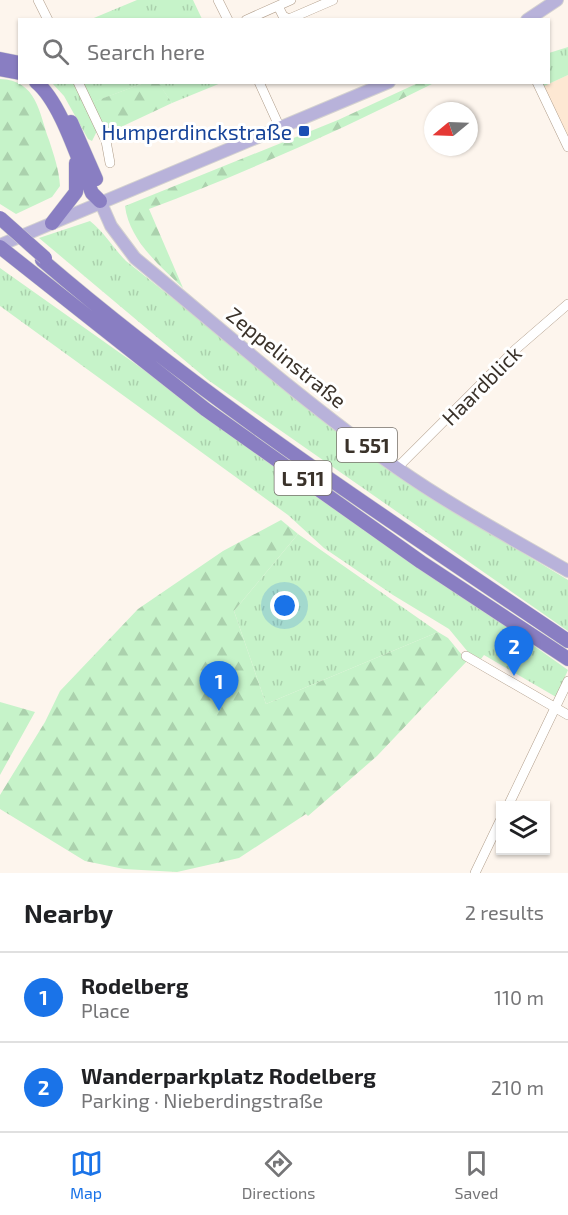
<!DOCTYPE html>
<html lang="en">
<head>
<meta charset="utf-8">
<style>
  :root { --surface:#fff; --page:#f6f6f6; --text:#202124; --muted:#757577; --line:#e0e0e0; --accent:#1a73e8 }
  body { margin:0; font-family:"Exo 2",sans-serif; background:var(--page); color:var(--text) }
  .controls { position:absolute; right:18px; bottom:18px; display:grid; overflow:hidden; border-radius:0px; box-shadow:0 2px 4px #0004 }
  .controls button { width:54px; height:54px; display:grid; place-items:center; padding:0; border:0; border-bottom:2px solid var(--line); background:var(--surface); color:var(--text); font:30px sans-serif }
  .compass { position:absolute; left:424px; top:102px; width:54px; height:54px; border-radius:50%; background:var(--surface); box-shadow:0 2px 4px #0004; rotate:251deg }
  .you { position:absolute; left:285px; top:606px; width:21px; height:21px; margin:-15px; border:4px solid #fff; border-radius:50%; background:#1a73e8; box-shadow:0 0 0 9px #1a73e833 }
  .badge { display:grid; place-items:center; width:39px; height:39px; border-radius:50%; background:var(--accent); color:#fff; font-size:20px; font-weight:700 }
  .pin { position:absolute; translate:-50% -50px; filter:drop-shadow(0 2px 3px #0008) }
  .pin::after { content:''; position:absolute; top:32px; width:21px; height:18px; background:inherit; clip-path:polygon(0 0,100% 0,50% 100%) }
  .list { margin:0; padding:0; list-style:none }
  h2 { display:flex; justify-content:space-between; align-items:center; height:78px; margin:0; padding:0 24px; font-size:26px }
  h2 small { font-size:20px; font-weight:400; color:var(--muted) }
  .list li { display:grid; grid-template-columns:39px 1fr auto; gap:18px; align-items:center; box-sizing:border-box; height:90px; padding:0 24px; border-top:2px solid var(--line) }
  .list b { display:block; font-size:22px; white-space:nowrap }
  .list p { margin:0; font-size:20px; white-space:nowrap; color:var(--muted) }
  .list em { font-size:20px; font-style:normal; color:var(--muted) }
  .icon { flex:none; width:33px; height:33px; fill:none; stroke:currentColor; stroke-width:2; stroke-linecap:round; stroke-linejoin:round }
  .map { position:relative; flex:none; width:568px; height:873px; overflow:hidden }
  .search { position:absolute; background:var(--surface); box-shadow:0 2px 4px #0004; left:18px; right:18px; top:18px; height:66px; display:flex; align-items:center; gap:15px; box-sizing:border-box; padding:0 21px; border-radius:0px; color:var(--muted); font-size:22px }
  .sheet { height:258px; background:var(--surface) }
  nav { display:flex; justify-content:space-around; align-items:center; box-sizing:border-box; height:84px; border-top:2px solid var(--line); background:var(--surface); font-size:16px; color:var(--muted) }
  nav a { display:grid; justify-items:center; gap:3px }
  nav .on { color:var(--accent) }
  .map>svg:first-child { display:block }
  .built { fill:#fde8d3 }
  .grass { fill:url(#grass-tufts) }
  .forest { fill:url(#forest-firs) }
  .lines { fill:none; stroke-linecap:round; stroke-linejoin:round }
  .minor-casing { stroke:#b09d8a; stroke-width:10 }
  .major-casing { stroke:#d4d2d0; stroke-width:14 }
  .highway-casing { stroke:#d4d2d0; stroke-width:15 }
  .minor { stroke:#fff; stroke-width:9 }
  .major { stroke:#b8b2da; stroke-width:12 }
  .highway { stroke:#897ec2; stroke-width:14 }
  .highway-bridge-casing { stroke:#d4d2d0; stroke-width:15; stroke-linecap:butt }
  .highway-bridge { stroke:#897ec2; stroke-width:14 }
  .transit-dot { fill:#1a4fb4; stroke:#fff; stroke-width:2 }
  .labels { text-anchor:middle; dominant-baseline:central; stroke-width:6; stroke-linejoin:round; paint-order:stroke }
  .shield { fill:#fff; stroke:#75706a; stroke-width:1.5 }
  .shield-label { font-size:20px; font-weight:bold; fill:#3a322a }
  .transit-label { font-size:21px; fill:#164399; stroke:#fff; text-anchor:end }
  .street-label { font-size:21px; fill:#3a322a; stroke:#fff }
</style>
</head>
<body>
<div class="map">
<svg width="568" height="873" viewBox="0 0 568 873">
  <defs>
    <pattern id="grass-tufts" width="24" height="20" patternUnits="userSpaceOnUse" patternTransform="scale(1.5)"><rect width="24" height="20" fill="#c6f3c9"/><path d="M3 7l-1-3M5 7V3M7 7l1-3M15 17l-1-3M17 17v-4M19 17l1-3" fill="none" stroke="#abd1ad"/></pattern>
    <pattern id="forest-firs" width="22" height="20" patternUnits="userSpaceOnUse" patternTransform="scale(1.5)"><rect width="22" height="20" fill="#c6f3c9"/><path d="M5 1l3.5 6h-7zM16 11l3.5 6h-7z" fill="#abd1ad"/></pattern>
  </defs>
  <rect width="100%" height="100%" fill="#fdf5ed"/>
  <path class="built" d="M568 75V140L542 87Z"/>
  <path class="grass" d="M137 0H193L202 19 89 20Z
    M568 47V75L542 87 540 83 548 82 549 53Z
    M52 83H144L91 103 97 131 92 141 88 139 64 96Z
    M158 83H221L172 103Z
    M90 221C105 233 113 248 126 261L338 430 482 528 568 580V631L208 380 39 238Z
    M0 268 568 670 556 697 484 655 481 659 468 652 449 629 393 595 324 548 288 515 0 306Z
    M298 534 438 632 266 704 234 611Z"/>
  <path class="forest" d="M0 79C37 80 39 113 49 140 54 156 59 169 60 186L52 197 16 214 0 204Z
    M158 82 172 103 106 134 90 103 144 83Z
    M418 83H434C341 130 247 172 149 209L183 288C160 266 129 240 125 206L338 120Z
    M281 520 298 534 234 611 266 704 438 632 448 638 467 661 377 756 308 816 306 814 239 858 177 872 124 869 85 861 0 809V795L45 722 60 691 138 609 223 551Z
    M0 702 35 712 0 775Z"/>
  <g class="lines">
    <g class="minor-casing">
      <path id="minor" d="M38 0 48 20
        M218 0 228 20
        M278 6 283 16 289 19 333 0
        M246 20 291 0
        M78 82 106 141 110 163
        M259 82 280 128
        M537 82 568 147
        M397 468 516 349 568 304
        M466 656 568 715
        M508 806 568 681
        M475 873 500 821"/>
    </g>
    <g class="major-casing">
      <path id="major" d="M527 20 557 0
        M100 201 111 226 135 258C221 329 306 404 397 468 451 506 511 538 568 571
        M0 245 389 82"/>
    </g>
    <g class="highway-casing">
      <path id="highway" d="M0 59 20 63
        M0 69 20 73
        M36 82C61 102 79 163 92 193L100 201
        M71 122 96 179
        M52 223 76 192V163
        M0 247 205 409 421 562 568 659
        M42 260C206 401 389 520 568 641"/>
    </g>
    <use href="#minor" class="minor"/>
    <use href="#major" class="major"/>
    <use href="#highway" class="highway"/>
    <g class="highway-bridge-casing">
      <path id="highway-bridge" d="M0 218 45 258"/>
    </g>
    <use href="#highway-bridge" class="highway-bridge"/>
  </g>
  <rect class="transit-dot" x="298" y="125" width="12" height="12" rx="3"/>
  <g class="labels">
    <g class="shield">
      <rect x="337" y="428" width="60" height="34" rx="4.5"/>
      <rect x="274.5" y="461" width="57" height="34" rx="4.5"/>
    </g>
    <g class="shield-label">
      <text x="367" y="445">L 551</text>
      <text x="303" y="478">L 511</text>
    </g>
    <g class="transit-label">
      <text x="292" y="131">Humperdinckstraße</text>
    </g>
    <g class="street-label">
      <text transform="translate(287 357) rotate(39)">Zeppelinstraße</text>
      <text transform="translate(481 385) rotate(-45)">Haardblick</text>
    </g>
  </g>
</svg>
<div class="controls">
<button><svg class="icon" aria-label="layers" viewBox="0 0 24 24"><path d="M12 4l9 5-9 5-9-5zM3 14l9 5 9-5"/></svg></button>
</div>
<svg class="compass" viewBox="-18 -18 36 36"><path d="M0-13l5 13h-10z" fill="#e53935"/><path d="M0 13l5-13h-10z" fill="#757577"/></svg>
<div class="you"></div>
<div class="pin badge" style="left:219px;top:711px">1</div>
<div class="pin badge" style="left:514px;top:676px">2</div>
<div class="search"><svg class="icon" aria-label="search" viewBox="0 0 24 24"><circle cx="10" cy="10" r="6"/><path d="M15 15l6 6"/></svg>Search here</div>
</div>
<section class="sheet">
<h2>Nearby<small>2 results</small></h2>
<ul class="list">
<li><span class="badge">1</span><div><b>Rodelberg</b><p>Place</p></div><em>110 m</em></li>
<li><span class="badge">2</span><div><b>Wanderparkplatz Rodelberg</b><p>Parking · Nieberdingstraße</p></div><em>210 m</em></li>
</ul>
</section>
<nav>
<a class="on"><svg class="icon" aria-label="map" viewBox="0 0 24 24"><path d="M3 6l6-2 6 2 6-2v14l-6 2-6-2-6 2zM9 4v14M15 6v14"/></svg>Map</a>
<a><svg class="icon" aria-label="directions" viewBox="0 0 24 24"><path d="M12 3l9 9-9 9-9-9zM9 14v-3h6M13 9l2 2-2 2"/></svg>Directions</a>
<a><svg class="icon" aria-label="saved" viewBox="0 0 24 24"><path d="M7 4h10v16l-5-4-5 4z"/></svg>Saved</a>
</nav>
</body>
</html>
